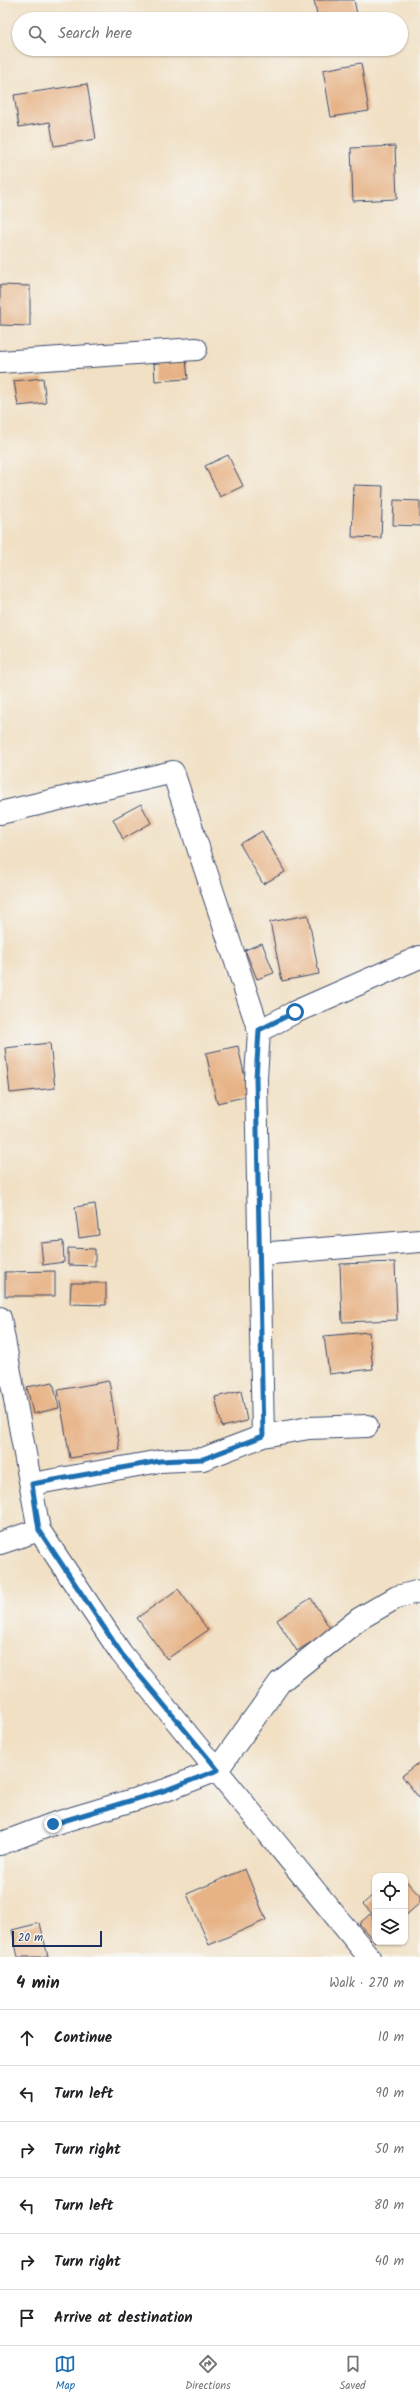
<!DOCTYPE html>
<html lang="en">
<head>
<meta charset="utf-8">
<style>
  :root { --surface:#fff; --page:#f6f6f6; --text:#202124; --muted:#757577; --line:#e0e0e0; --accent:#1f6fb2 }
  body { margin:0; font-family:Kalam,sans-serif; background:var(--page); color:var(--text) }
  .controls { position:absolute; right:12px; bottom:12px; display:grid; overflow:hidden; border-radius:8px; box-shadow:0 1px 3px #0004 }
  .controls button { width:36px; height:36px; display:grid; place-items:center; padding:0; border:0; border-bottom:1px solid var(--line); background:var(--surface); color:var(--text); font:20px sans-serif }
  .scale { position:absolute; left:12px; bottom:10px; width:90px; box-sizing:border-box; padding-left:4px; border:2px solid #1b2f5e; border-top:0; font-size:11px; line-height:14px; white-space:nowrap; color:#1b2f5e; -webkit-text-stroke:3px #f6f6f2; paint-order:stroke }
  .stop { position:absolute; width:12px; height:12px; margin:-9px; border:3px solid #1f6fb2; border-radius:50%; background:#fff }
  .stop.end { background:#1f6fb2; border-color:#fff; box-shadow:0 1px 4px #0008 }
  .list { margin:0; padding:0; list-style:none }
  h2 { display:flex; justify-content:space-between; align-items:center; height:52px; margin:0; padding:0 16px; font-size:17px }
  h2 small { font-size:13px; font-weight:400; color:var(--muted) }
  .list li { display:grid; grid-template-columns:26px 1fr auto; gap:12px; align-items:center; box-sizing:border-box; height:56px; padding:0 16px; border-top:1px solid var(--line) }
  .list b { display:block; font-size:15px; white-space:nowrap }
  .list em { font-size:13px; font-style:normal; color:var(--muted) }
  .icon { flex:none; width:22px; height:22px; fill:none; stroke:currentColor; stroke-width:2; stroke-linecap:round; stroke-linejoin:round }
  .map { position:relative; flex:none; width:420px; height:1957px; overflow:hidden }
  .search { position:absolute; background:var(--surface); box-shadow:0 1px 3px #0004; left:12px; right:12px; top:12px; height:44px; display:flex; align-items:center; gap:10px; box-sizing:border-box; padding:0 14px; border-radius:22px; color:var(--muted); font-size:15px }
  .sheet { height:388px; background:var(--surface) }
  nav { display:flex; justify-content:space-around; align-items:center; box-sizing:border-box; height:56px; border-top:1px solid var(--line); background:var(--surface); font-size:11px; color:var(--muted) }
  nav a { display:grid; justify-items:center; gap:2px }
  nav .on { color:var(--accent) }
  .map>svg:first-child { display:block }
  .building { fill:#e7b285 }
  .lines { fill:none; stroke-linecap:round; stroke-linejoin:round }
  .minor-casing { stroke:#3b4a6d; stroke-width:24 }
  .minor { stroke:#fff; stroke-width:22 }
  .route { stroke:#1f6fb2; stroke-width:5 }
</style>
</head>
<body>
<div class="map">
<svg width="420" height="1957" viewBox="0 0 420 1957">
  <rect width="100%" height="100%" fill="#f6f6f2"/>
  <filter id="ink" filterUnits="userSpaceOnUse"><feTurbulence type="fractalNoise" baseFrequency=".025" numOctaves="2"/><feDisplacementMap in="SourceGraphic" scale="8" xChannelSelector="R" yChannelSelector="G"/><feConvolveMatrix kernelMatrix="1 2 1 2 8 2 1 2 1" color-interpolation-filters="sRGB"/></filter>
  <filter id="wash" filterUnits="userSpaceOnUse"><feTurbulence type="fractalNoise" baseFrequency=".012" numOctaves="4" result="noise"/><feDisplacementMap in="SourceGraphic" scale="16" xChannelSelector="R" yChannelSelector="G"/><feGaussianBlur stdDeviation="0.9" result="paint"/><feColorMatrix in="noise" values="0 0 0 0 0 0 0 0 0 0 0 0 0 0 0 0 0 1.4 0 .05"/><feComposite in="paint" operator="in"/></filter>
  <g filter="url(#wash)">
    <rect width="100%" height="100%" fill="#f1e0c4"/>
    <g id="blocks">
      <path class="building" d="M314 0H354L358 19H318Z
        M361 63 369 111 331 117 323 70Z
        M87 84 96 139 54 146 50 122 19 127 14 95Z
        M395 146 397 199 353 201 351 148Z
        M0 285 30 286V326L0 325Z
        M186 360 188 379 155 381 154 363Z
        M43 378 46 403 18 406 14 381Z
        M228 455 243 486 220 497 205 466Z
        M354 485 383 486 381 538 352 537Z
        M394 500 420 501V526L393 525Z
        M141 804 151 823 123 839 113 819Z
        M262 831 285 872 263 884 240 844Z
        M308 915 319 974 282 981 270 922Z
        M262 943 274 973 257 979 245 950Z
        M50 1043 55 1088 10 1093 5 1048Z
        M238 1046 249 1096 217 1103 206 1053Z
        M95 1204 99 1235 79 1238 75 1207Z
        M63 1241 64 1262 43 1265 41 1243Z
        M68 1248 95 1249V1266L68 1265Z
        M395 1262 397 1320 342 1322 340 1264Z
        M55 1271V1296H5V1272Z
        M71 1283H106V1305L70 1304Z
        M369 1332 373 1369 329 1374 324 1336Z
        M109 1381 120 1450 70 1458 58 1390Z
        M53 1382 59 1408 33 1414 27 1387Z
        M241 1391 247 1421 222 1427 215 1397Z
        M178 1589 208 1630 167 1659 137 1618Z
        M311 1598 331 1630 297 1651 277 1620Z
        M420 1762V1799L402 1776Z
        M245 1869 266 1920 209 1945 187 1894Z
        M405 1880 420 1896V1903L405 1916Z
        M375 1893V1917L363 1904Z
        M370 1914 375 1920V1942L359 1924Z
        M40 1923 48 1957H18L12 1930Z"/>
    </g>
  </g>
  <g filter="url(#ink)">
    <use href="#blocks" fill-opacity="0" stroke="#3b4a6d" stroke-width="1"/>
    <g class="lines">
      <g class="minor-casing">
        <path id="minor" d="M0 362 196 349
          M0 813 173 772 259 1031
          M259 1254 420 1241
          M0 1318 39 1530 121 1653 369 1957
          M263 1436 256 1078 259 1031 295 1012 420 957
          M32 1484 160 1461 203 1459 263 1436 309 1428 367 1426
          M0 1543 39 1530
          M0 1844 53 1824 166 1790 217 1770 280 1682 359 1619 397 1597 420 1591"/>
      </g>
      <use href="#minor" class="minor"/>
    </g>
  </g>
  <g class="lines" filter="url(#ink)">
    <path class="route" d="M53 1824 166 1790 218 1770 121 1653 39 1530 32 1484 160 1461 203 1459 263 1436 256 1078 259 1030 295 1012"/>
  </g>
</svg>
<div class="controls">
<button><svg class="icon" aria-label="locate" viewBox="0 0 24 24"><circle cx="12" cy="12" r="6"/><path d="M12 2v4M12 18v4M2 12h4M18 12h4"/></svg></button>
<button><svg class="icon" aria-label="layers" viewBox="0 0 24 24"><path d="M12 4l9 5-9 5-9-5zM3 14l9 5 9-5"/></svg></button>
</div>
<div class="scale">20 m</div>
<div class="stop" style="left:295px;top:1012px"></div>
<div class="stop end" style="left:53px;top:1824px"></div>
<div class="search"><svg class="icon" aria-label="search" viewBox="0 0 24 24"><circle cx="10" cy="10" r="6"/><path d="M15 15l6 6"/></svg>Search here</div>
</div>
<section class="sheet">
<h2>4 min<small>Walk · 270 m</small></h2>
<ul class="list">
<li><svg class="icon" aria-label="ahead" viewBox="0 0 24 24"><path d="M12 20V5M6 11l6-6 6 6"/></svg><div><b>Continue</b></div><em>10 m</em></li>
<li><svg class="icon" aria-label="left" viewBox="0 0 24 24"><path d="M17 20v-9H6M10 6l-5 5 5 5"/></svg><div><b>Turn left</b></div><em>90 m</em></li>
<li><svg class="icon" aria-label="right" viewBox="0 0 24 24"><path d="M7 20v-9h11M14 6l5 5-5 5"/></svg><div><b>Turn right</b></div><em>50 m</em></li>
<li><svg class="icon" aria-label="left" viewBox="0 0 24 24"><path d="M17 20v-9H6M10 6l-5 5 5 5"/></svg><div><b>Turn left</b></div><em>80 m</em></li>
<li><svg class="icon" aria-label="right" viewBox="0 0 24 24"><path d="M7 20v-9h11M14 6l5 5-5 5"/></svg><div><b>Turn right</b></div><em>40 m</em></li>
<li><svg class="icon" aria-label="arrive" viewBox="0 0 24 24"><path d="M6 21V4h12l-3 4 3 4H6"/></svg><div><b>Arrive at destination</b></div></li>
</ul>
</section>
<nav>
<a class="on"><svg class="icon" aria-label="map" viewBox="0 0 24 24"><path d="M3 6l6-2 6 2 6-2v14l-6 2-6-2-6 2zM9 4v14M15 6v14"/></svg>Map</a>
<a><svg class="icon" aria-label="directions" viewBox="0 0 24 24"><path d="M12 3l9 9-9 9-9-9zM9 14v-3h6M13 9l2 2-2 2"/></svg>Directions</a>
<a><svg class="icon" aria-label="saved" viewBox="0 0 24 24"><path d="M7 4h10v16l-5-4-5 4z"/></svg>Saved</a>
</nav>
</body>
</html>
